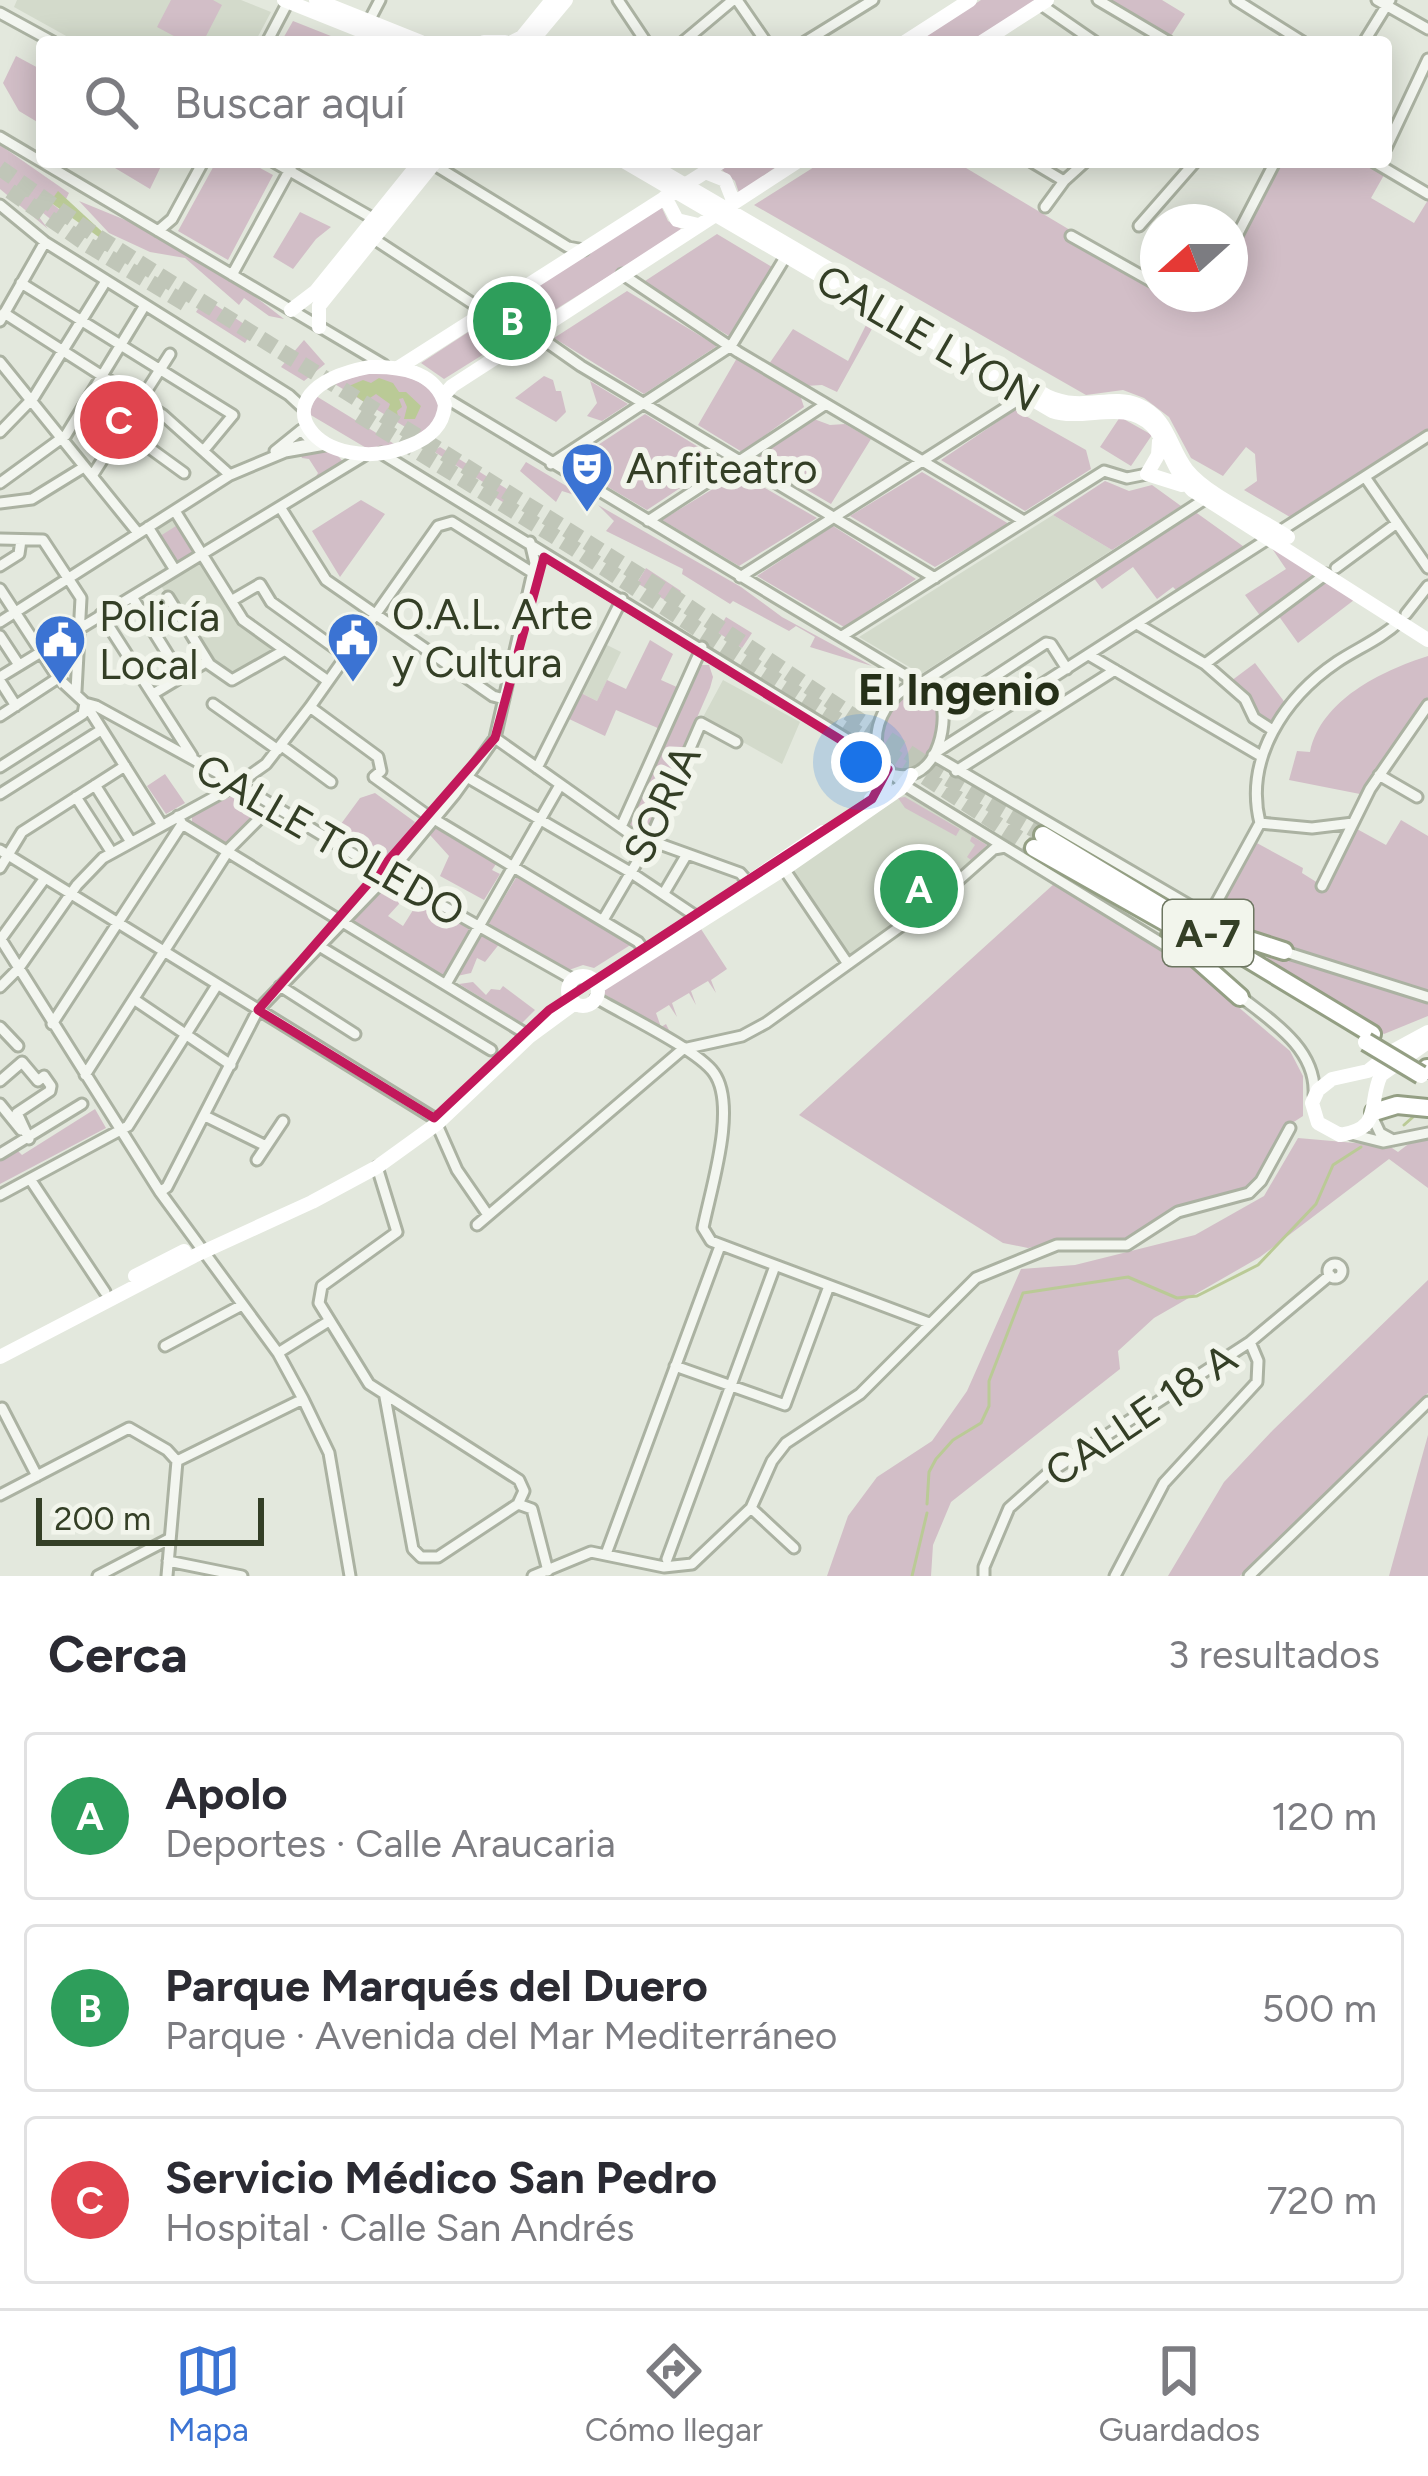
<!DOCTYPE html>
<html lang="es">
<head>
<meta charset="utf-8">
<style>
  :root { --surface:#fff; --page:#f7f7f7; --text:#2b2b33; --muted:#7c7c81; --line:#e1e1e2; --accent:#3b73d3 }
  body { margin:0; font-family:Figtree,sans-serif; background:var(--page); color:var(--text) }
  .compass { position:absolute; left:1140px; top:204px; width:108px; height:108px; border-radius:50%; background:var(--surface); box-shadow:0 6px 30px #0003; rotate:249deg }
  .scale { position:absolute; left:36px; bottom:30px; width:228px; box-sizing:border-box; padding-left:12px; border:6px solid #343f26; border-top:0; font-size:33px; line-height:42px; white-space:nowrap; color:#343f26; -webkit-text-stroke:9px #f2f5ec; paint-order:stroke }
  .you { position:absolute; left:861px; top:762px; width:42px; height:42px; margin:-30px; border:9px solid #fff; border-radius:50%; background:#1a73e8; box-shadow:0 0 0 18px #1a73e833 }
  .badge { display:grid; place-items:center; width:78px; height:78px; border-radius:50%; background:var(--accent); color:#fff; font-size:39px; font-weight:700 }
  .pin { position:absolute; translate:-50% -50%; border:6px solid #fff; box-shadow:0 3px 12px #0006 }
  .list { margin:0; padding:0; list-style:none }
  h2 { display:flex; justify-content:space-between; align-items:center; height:156px; margin:0; padding:0 48px; font-size:51px }
  h2 small { font-size:39px; font-weight:400; color:var(--muted) }
  .list li { display:grid; grid-template-columns:78px 1fr auto; gap:36px; align-items:center; box-sizing:border-box; height:168px; margin:0 24px 24px; padding:0 24px; border:3px solid var(--line); border-radius:12px }
  .list b { display:block; font-size:45px; white-space:nowrap }
  .list p { margin:0; font-size:39px; white-space:nowrap; color:var(--muted) }
  .list em { font-size:39px; font-style:normal; color:var(--muted) }
  .icon { flex:none; width:66px; height:66px; fill:none; stroke:currentColor; stroke-width:2; stroke-linecap:round; stroke-linejoin:round }
  .map { position:relative; flex:none; width:1428px; height:1576px; overflow:hidden }
  .search { position:absolute; background:var(--surface); box-shadow:0 6px 30px #0003; left:36px; right:36px; top:36px; height:132px; display:flex; align-items:center; gap:30px; box-sizing:border-box; padding:0 42px; border-radius:12px; color:var(--muted); font-size:45px }
  .sheet { height:732px; background:var(--surface) }
  nav { display:flex; justify-content:space-around; align-items:center; box-sizing:border-box; height:168px; border-top:3px solid var(--line); background:var(--surface); font-size:33px; color:var(--muted) }
  nav a { display:grid; justify-items:center; gap:6px }
  nav .on { color:var(--accent) }
  .map>svg:first-child { display:block }
  .built { fill:#d3dacb }
  .green { fill:#d2bec7 }
  .water { fill:#baca96 }
  .lines { fill:none; stroke-linecap:round; stroke-linejoin:round }
  .stream { stroke:#baca96; stroke-width:3 }
  .highway-tunnel { stroke:#c0c6b8; stroke-width:16; stroke-dasharray:16 8; stroke-linecap:butt }
  .street-casing { stroke:#abb2a2; stroke-width:15 }
  .highway-casing { stroke:#949f84; stroke-width:22 }
  .street { stroke:#f3f6f0; stroke-width:9 }
  .secondary { stroke:#fff; stroke-width:14 }
  .highway { stroke:#fff; stroke-width:16 }
  .highway-bridge-casing { stroke:#949f84; stroke-width:22; stroke-linecap:butt }
  .highway-bridge { stroke:#fff; stroke-width:16 }
  .marked { fill:none; stroke:#c2185b; stroke-width:9; stroke-linejoin:round }
  .labels { text-anchor:middle; dominant-baseline:central; stroke-width:12; stroke-linejoin:round; paint-order:stroke }
  .shield { fill:#f2f5ec; stroke:#6d7661; stroke-width:3 }
  .shield-label { font-size:39px; font-weight:bold; fill:#343f26 }
  .street-label { font-size:42px; fill:#343f26; stroke:#f2f5ec }
  .poi-label { font-size:42px; fill:#343f26; stroke:#f2f5ec; text-anchor:start }
  .neighbourhood-label { font-size:45px; font-weight:bold; fill:#252f18; stroke:#f2f5ec }
</style>
</head>
<body>
<div class="map">
<svg width="1428" height="1576" viewBox="0 0 1428 1576">
  <rect width="100%" height="100%" fill="#e3e8dd"/>
  <path class="built" d="M17 0H241L271 12 255 42H77L14 7Z
    M175 511 243 620 285 650 232 680 210 665 158 581 175 569 148 527Z
    M1053 515 1112 550 921 674 859 637Z
    M603 643 621 652 597 701 579 692Z
    M723 680 800 722 782 764 702 719Z
    M907 793 993 844 947 887 847 957 789 870Z"/>
  <path class="green" d="M171 0H213L222 5 203 42H185L157 27Z
    M981 0H1036L970 42H917Z
    M1102 0H1162L1185 14 1169 39Z
    M293 21 346 42H281Z
    M16 56 42 70 39 123 19 111 3 83Z
    M0 145 69 193 66 199 58 192 50 202 60 210 53 221 43 213 39 217 48 229 0 189Z
    M105 162H163L150 189Z
    M216 162H249L273 175 228 260 178 231Z
    M732 162H783L739 193 735 181 721 169Z
    M822 162H956L1070 230 1066 239 1158 287V294H1168L1181 304 1197 294H1230V255L1280 162H1364L1384 175 1371 198 1414 223 1428 200V429L1295 520 1244 490 1257 481 1255 454 1246 447 1223 476 1191 458 1169 417 1144 398 1123 390 1086 395 754 205Z
    M79 201 140 226 239 284 284 319 269 316 244 298 239 305 185 258 150 252 109 233Z
    M661 206 668 221 683 230 444 379 421 363Z
    M300 212 331 227 316 239 293 269 273 257Z
    M717 234 772 267 729 336 642 283Z
    M627 291 717 346 644 394 554 338Z
    M205 298 253 330 245 343 196 312Z
    M867 323 873 327 837 392 822 385 805 386 769 364 793 329 848 361Z
    M304 340 325 364 304 381 281 367Z
    M737 358 800 395 804 407 742 452 698 425Z
    M373 372C403 375 422 376 440 402L436 421 420 436 333 383Z
    M544 376 553 380 556 391H561L566 412 556 422 515 398Z
    M590 381 628 404 602 421 587 416 597 403Z
    M316 396 396 445 368 449 309 414Z
    M1015 410 1086 450 1091 469 1025 511 941 460Z
    M645 414 721 461 647 510 569 464Z
    M1120 417 1152 435 1131 466 1100 447Z
    M814 419 830 425 845 424 871 439 831 504 751 457Z
    M440 447 518 496 511 507 485 491 488 485 433 451Z
    M317 449 334 451 344 463 315 478 318 473 309 459 302 458 300 454Z
    M526 462 590 500 562 491 556 502 520 471Z
    M922 472 1009 524 935 567 850 516Z
    M739 473 817 518 739 566 662 520Z
    M1105 481 1129 491 1152 485 1181 506 1112 550 1053 515Z
    M361 500 385 514 340 577 312 531Z
    M598 505 741 587 782 617 872 666 810 647 815 637 796 626 789 631 733 601 730 604 682 574 683 569 606 531 614 521Z
    M1194 511 1247 549 1178 592 1173 587 1157 599 1133 567 1102 589 1093 577Z
    M176 526 193 553 174 564 157 538Z
    M833 526 916 579 844 627 757 576Z
    M1269 544 1316 574 1261 617 1245 595 1286 569Z
    M646 568 681 591 673 605 637 583Z
    M1327 580 1354 600 1298 643 1278 615Z
    M726 617 752 633 742 648 717 632Z
    M650 640 673 654 661 680 679 688 660 729 616 710 605 736 567 718 579 692 597 701 607 680 626 689Z
    M1428 656V702L1360 794 1289 780 1297 751 1310 752C1321 700 1381 671 1428 656Z
    M1255 663 1286 704 1268 723 1231 681Z
    M701 665H709L713 677 710 688 646 834 628 824Z
    M917 687C961 698 937 771 897 770L887 760C877 730 888 701 917 687Z
    M165 774 185 803 166 814 147 786Z
    M242 791 266 806 227 846 192 825V816Z
    M375 793 415 822 388 859H381L320 820 338 828 360 798Z
    M905 797 987 845 971 860 967 857 975 845 970 841 972 836 960 829 956 836 905 808 898 798Z
    M1401 820 1428 836V993L1257 936 1214 915 1255 842 1303 868 1302 873 1326 888 1357 829 1386 845Z
    M435 828 496 864 492 870 500 874 484 900 440 876 449 856 430 835Z
    M517 876 632 944 594 968 583 965 569 970 488 925Z
    M388 881 409 893 388 916 403 926 420 899 470 928 443 976 351 921Z
    M1055 883 1189 965 1290 1051 1303 1076V1116L1286 1127 1258 1179 1245 1188 1191 1202 1129 1240 1113 1245 1063 1240 1028 1248 1003 1243 799 1115Z
    M701 929 727 969 711 980 716 993 708 981 691 991 696 1005 689 993 672 1003 677 1017 669 1005 656 1013 661 1027 666 1024 671 1034 604 994 605 989Z
    M483 932 500 943 485 962 477 958 471 973 457 976Z
    M1266 951 1428 1004V1016L1384 1034 1268 961Z
    M473 982 486 995 491 989 500 990 503 986 535 1010 522 1023 459 984Z
    M95 1109 106 1128 0 1184V1158L18 1151 22 1155Z
    M1298 1138 1389 1146 1398 1152 1411 1142 1428 1139V1188L1389 1159 1260 1257 1154 1318 1118 1351 1120 1369 951 1502 933 1545 931 1576H827L848 1516 877 1477 932 1441 967 1391 1021 1269 1075 1265 1195 1235 1264 1196Z
    M1428 1280V1393L1240 1576H1168L1224 1482 1273 1430Z
    M1428 1435V1576H1389Z"/>
  <path class="water" d="M58 191 110 239 107 243 50 202Z
    M379 378 393 383 399 392H406L421 406 415 419H404L407 407 403 398 399 399 402 407 397 411 398 417 394 418 387 412 390 404 376 394 364 402 349 391V386L363 380 371 383Z"/>
  <g class="lines">
    <path class="stream" d="M1404 1125 1413 1117
      M927 1504 929 1472 936 1459 953 1440 981 1423 989 1406V1381L1023 1293 1128 1277 1177 1298 1197 1296 1258 1265 1316 1204 1333 1165 1361 1147
      M912 1576 927 1513"/>
    <path class="highway-tunnel" d="M0 168 98 237 654 584 939 773 1043 835
      M10 191 88 245 191 307
      M359 415 575 549 1034 848"/>
    <g class="street-casing">
      <path id="street" d="M618 0 646 42
        M737 0 766 42
        M1098 0 1169 42
        M1236 0 1303 42
        M1377 0 1428 29
        M1040 4 1095 42
        M0 13 53 42
        M369 21 380 0
        M267 42 288 2
        M683 42 733 0
        M805 42 873 0
        M1364 42 1390 0
        M0 137 384 365
        M1386 148 1428 59
        M274 162 374 219
        M1032 162 1064 181
        M1374 162 1428 194
        M433 164 568 247 584 250
        M0 205 45 242 289 395 303 408
        M1045 207 1064 181 1085 162
        M1139 226 1195 162
        M158 231 172 219 203 162
        M1071 236 1158 285
        M374 239 487 313
        M1230 249 1275 162
        M622 274 738 352 1024 521
        M232 275 294 162
        M21 283 233 415 204 450
        M1171 294 1185 302 1195 294
        M4 313 163 415 230 475
        M0 321 45 242
        M534 333 581 366 935 578
        M0 362 138 533
        M444 397 918 683
        M122 428 184 473
        M301 430 313 443 275 451Z
        M0 432 34 397 106 281
        M381 453 881 760
        M551 464 731 346 786 256
        M92 476 170 354
        M1365 477 1428 568
        M0 483 66 435 145 305
        M0 503 32 499 84 467
        M280 507 326 580 493 696 504 699
        M175 511 243 620 328 681
        M648 521 826 404
        M148 527 175 570
        M0 539 43 540 81 598 76 691
        M0 566 19 554 21 540
        M1336 568 1397 523
        M740 577 1015 402 1022 394
        M0 589 58 678 85 703 162 825
        M132 597 170 658
        M168 597 210 665
        M231 601 260 584 271 602 346 656
        M101 614 192 756
        M1406 614 1428 586
        M0 622 230 475 285 452 325 445
        M1137 624 1205 664 1245 699 1254 718 1271 729
        M0 636 19 665
        M842 636 1104 471 1127 478 1147 474
        M1089 655 1261 756
        M1205 664 1326 574
        M0 677 365 455
        M0 681 16 706
        M923 682 1205 499
        M153 694 206 662 232 680 285 650
        M213 704 278 750
        M310 707 378 757 381 771 374 777 424 813 638 942 644 950
        M1000 711 985 683 1046 643 1051 644 1067 669
        M0 716 58 678
        M495 738 629 833 740 873 748 882
        M282 746 331 782
        M938 751 1428 436
        M933 755 1223 925
        M0 767 83 714 85 703 96 706 238 784 388 875 574 980
        M537 768 622 599
        M956 771 1115 670
        M896 775C935 782 949 728 941 699L923 682C892 687 869 724 879 756 883 768 896 776 904 785L1184 957
        M1379 775 1417 797
        M467 777 630 872 697 917
        M95 785 131 842
        M0 794 101 730
        M76 797 112 853
        M178 816 182 824 523 1032
        M1260 823 1312 828 1353 823
        M621 827 702 647
        M0 850 434 1118 457 1170 488 1215
        M0 868 22 832 125 766
        M784 869 848 964
        M1322 886 1370 789 1428 705
        M664 893 687 854
        M1208 918 1260 823C1244 759 1284 698 1337 662 1358 648 1381 639 1400 621
        M603 920 650 840 701 723 736 742
        M0 938 160 1192 278 1353 303 1399 329 1453 350 1576
        M0 940 45 878
        M319 946 491 1050
        M1282 951 1428 997
        M446 984 560 785
        M280 986 355 1034
        M0 987 19 968 77 885 103 858 238 784 266 764 310 707 438 526 452 522 533 573
        M1237 994C1270 1020 1317 1048 1314 1095
        M596 998C623 1014 698 1050 714 1073 738 1107 710 1191 703 1228L711 1241 929 1323
        M135 1000 231 1065
        M52 1024 182 824
        M0 1027 18 1046
        M85 1075 230 848 273 805
        M0 1081 22 1062 38 1081 44 1076 51 1086 50 1091 17 1113 29 1139
        M0 1104 21 1130
        M205 1116 266 1146
        M1372 1116 1380 1133 1393 1140
        M1351 1134 1383 1142 1428 1133
        M0 1154 82 1104
        M257 1160 283 1121
        M377 1167 397 1232 322 1286 319 1303 369 1384 519 1480 524 1491 518 1504
        M30 1179 105 1292
        M160 1192 167 1187 258 1010 388 875 455 794 495 738 535 563 530 542
        M0 1195 128 1126 217 985
        M477 1225 683 1049 742 1036 766 1023 933 903 994 849 1005 847
        M1328 1271a7 7 0 1 1 14 0a7 7 0 1 1-14 0Z
        M165 1346 242 1305
        M278 1353 329 1321
        M675 1366 785 1405 829 1286
        M385 1397 413 1549 421 1557H438L518 1504
        M2 1408 37 1476
        M0 1495 129 1428 167 1450 177 1461
        M518 1504 532 1509 548 1571
        M751 1508 794 1548
        M606 1554 720 1246
        M667 1559 775 1266
        M168 1561 242 1576
        M98 1576 169 1539
        M167 1576 177 1461 303 1399
        M533 1576 591 1552 664 1567 692 1564 751 1508 772 1461 786 1443 860 1394 976 1278 1057 1245H1127L1178 1212 1249 1193 1261 1181 1290 1128
        M984 1576V1567L1009 1508 1047 1474 1250 1342 1330 1275
        M1115 1576 1164 1483 1257 1382 1258 1361 1250 1342
        M1249 1576 1428 1402"/>
    </g>
    <g class="highway-casing">
      <path id="highway" d="M1043 835 1372 1034
        M1034 848 1206 945
        M1216 929 1284 951
        M1170 935 1240 997
        M1427 1068 1428 1069
        M1374 1112 1397 1105 1428 1108"/>
    </g>
    <use href="#street" class="street"/>
    <path class="secondary" d="M284 0 389 42
      M316 0 421 42
      M484 42H505
      M512 42 522 37 552 0
      M531 42 566 0
      M905 42 970 0
      M982 42 1047 0
      M625 162 1052 411C1085 422 1125 398 1152 426 1169 443 1170 467 1192 490L1428 640
      M646 162 1047 396C1083 413 1110 393 1138 405 1169 418 1169 447 1187 470 1208 496 1260 518 1288 537
      M705 172 725 180 734 203
      M665 197 677 220 698 225
      M291 310 316 291 420 162
      M319 327V306L435 162
      M369 367C400 366 436 371 445 405 443 426 430 437 411 445 322 483 244 391 369 367Z
      M398 368 721 162
      M443 396 452 386 797 162
      M1159 441 1158 455 1147 474 1182 485
      M871 799 883 789 888 769
      M752 880 823 832
      M568 991a15 15 0 1 1 30 0a15 15 0 1 1-30 0Z
      M597 987 790 865 901 788 911 775
      M1428 1032 1393 1051 1368 1071 1332 1079 1318 1090 1312 1103 1318 1123 1340 1135C1384 1128 1367 1104 1381 1075L1428 1042
      M135 1276 184 1251
      M0 1357 194 1256 312 1202 377 1167 438 1123 530 1036 575 1003"/>
    <use href="#highway" class="highway"/>
    <g class="highway-bridge-casing">
      <path id="highway-bridge" d="M1366 1042 1421 1075"/>
    </g>
    <use href="#highway-bridge" class="highway-bridge"/>
  </g>
  <path class="marked" d="M544 557 888 769 872 799 549 1010 434 1118 258 1010 495 738Z"/>
  <defs>
    <g id="theatre-pin" transform="scale(2.7)"><path d="M0 17L-7.5 6A9.5 9.5 0 1 1 7.5 6Z" fill="#3b73d3" stroke="#f2f5ec"/><path d="M-5-5.5Q0-4 5-5.5V0Q5 5 0 6Q-5 5-5 0ZM-3.3-2.5H-1v1.5H-3.3ZM1-2.5H3.3v1.5H1ZM-2.8 1Q0 5.5 2.8 1Z" fill="#fff"/></g>
    <g id="civic-pin" transform="scale(2.7)"><path d="M0 17L-7.5 6A9.5 9.5 0 1 1 7.5 6Z" fill="#3b73d3" stroke="#f2f5ec"/><path d="M-.6-6.5H3V-4.5H.6V-3L4-1V1h2V6H-6V1h2V-1L-.6-3ZM-1.2 2.5V6h2.4V2.5Z" fill="#fff"/></g>
  </defs>
  <g fill-rule="evenodd">
    <use href="#theatre-pin" x="587" y="468"/>
    <use href="#civic-pin" x="353" y="638"/>
    <use href="#civic-pin" x="60" y="640"/>
  </g>
  <g class="labels">
    <rect class="shield" x="1163" y="900" width="90" height="66" rx="9"/>
    <g class="shield-label">
      <text x="1208" y="933">A-7</text>
    </g>
    <g class="street-label">
      <text transform="translate(928 338) rotate(30)">CALLE LYON</text>
      <text transform="translate(662 804) rotate(-65)">SORIA</text>
      <text transform="translate(330 840) rotate(30)">CALLE TOLEDO</text>
      <text transform="translate(1141 1415) rotate(-34)">CALLE 18 A</text>
    </g>
    <g class="poi-label">
      <text x="626" y="468">Anfiteatro</text>
      <text x="392" y="614">O.A.L. Arte<tspan x="392" dy="48">y Cultura</tspan></text>
      <text x="99" y="616">Policía<tspan x="99" dy="48">Local</tspan></text>
    </g>
    <g class="neighbourhood-label">
      <text x="959" y="689">El Ingenio</text>
    </g>
  </g>
</svg>
<svg class="compass" viewBox="-18 -18 36 36"><path d="M0-13l5 13h-10z" fill="#e53935"/><path d="M0 13l5-13h-10z" fill="#7c7c81"/></svg>
<div class="scale">200 m</div>
<div class="you"></div>
<div class="pin badge" style="left:919px;top:889px;background:#2e9e5b">A</div>
<div class="pin badge" style="left:512px;top:321px;background:#2e9e5b">B</div>
<div class="pin badge" style="left:119px;top:420px;background:#e0444e">C</div>
<div class="search"><svg class="icon" aria-label="search" viewBox="0 0 24 24"><circle cx="10" cy="10" r="6"/><path d="M15 15l6 6"/></svg>Buscar aquí</div>
</div>
<section class="sheet">
<h2>Cerca<small>3 resultados</small></h2>
<ul class="list">
<li><span class="badge" style="background:#2e9e5b">A</span><div><b>Apolo</b><p>Deportes · Calle Araucaria</p></div><em>120 m</em></li>
<li><span class="badge" style="background:#2e9e5b">B</span><div><b>Parque Marqués del Duero</b><p>Parque · Avenida del Mar Mediterráneo</p></div><em>500 m</em></li>
<li><span class="badge" style="background:#e0444e">C</span><div><b>Servicio Médico San Pedro</b><p>Hospital · Calle San Andrés</p></div><em>720 m</em></li>
</ul>
</section>
<nav>
<a class="on"><svg class="icon" aria-label="map" viewBox="0 0 24 24"><path d="M3 6l6-2 6 2 6-2v14l-6 2-6-2-6 2zM9 4v14M15 6v14"/></svg>Mapa</a>
<a><svg class="icon" aria-label="directions" viewBox="0 0 24 24"><path d="M12 3l9 9-9 9-9-9zM9 14v-3h6M13 9l2 2-2 2"/></svg>Cómo llegar</a>
<a><svg class="icon" aria-label="saved" viewBox="0 0 24 24"><path d="M7 4h10v16l-5-4-5 4z"/></svg>Guardados</a>
</nav>
</body>
</html>
